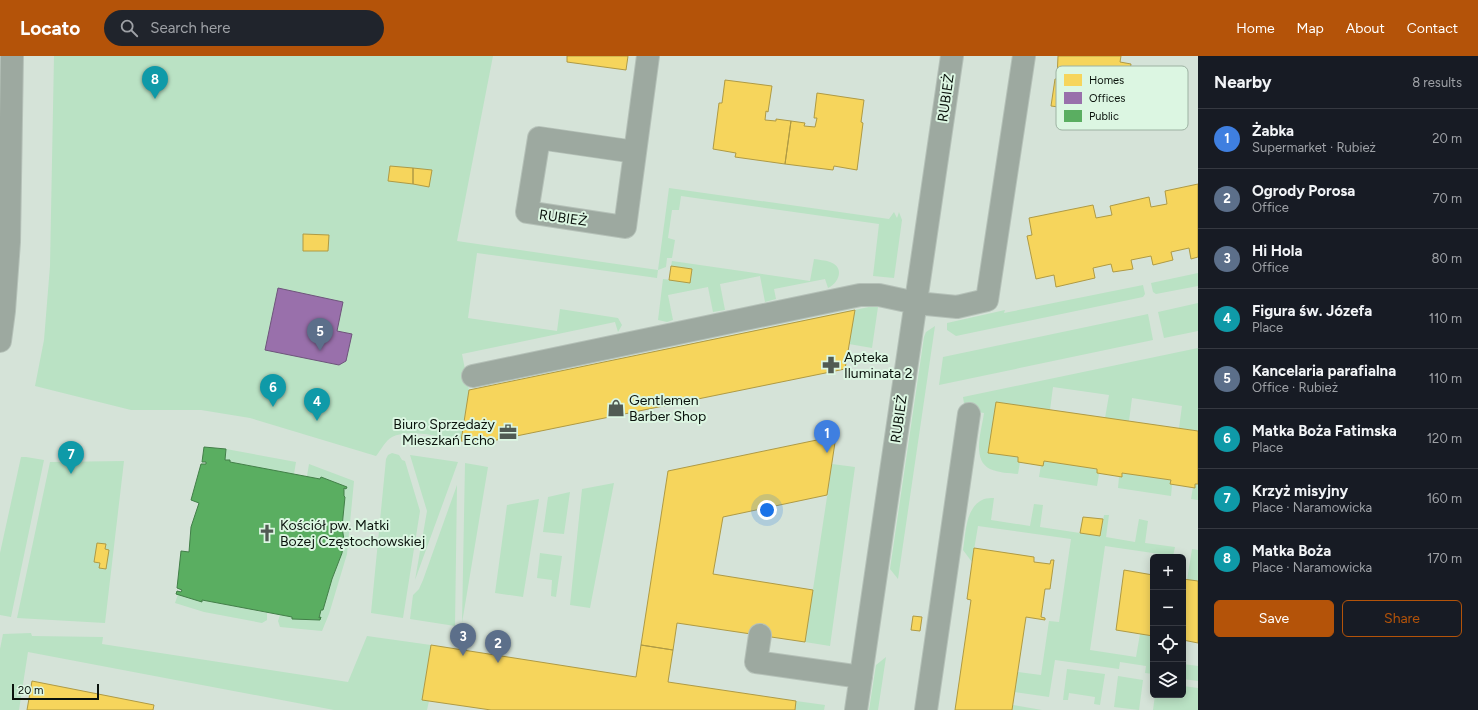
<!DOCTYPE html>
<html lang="en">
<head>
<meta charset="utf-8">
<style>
  :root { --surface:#171b24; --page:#20242c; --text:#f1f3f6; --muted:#9ea1a6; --line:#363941; --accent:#b45309 }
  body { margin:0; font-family:Figtree,sans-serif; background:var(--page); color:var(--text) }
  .controls { position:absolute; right:12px; bottom:12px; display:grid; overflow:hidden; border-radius:6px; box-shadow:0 2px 10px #0003 }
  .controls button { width:36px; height:36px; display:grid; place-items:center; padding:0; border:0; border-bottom:1px solid var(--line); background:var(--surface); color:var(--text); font:20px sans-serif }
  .scale { position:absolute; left:12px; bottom:10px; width:87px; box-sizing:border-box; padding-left:4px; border:2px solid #0a120c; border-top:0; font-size:11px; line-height:14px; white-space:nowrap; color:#0a120c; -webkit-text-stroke:3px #dcf6e2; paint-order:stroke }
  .you { position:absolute; left:767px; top:454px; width:14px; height:14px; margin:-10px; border:3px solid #fff; border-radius:50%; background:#1a73e8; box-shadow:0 0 0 6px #1a73e833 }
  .badge { display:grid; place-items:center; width:26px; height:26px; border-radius:50%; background:var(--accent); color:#fff; font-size:13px; font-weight:700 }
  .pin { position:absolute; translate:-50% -33px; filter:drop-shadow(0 1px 2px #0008) }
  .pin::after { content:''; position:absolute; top:21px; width:14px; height:12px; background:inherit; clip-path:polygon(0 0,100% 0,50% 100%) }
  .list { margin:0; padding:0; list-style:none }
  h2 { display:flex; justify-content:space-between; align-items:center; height:52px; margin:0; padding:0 16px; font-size:17px }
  h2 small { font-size:13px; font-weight:400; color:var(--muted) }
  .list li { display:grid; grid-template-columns:26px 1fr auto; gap:12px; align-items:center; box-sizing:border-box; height:60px; padding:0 16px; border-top:1px solid var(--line) }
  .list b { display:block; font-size:15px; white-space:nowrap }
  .list p { margin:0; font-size:13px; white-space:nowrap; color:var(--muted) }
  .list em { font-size:13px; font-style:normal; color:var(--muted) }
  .actions { display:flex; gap:8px; padding:12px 16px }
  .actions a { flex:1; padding:9px 0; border:1px solid var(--accent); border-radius:6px; text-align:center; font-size:14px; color:var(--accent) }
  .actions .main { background:var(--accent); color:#fff }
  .icon { flex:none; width:22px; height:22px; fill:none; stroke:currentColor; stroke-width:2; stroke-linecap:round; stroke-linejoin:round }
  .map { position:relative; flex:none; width:1198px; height:654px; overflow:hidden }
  header { display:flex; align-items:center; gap:24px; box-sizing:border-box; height:56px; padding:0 20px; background:var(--accent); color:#fff }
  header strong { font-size:19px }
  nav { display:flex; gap:22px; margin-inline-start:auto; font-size:14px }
  .search { width:280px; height:36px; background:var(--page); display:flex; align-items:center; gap:10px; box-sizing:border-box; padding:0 14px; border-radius:22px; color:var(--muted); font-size:15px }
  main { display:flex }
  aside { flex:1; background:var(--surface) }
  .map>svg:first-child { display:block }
  .green { fill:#bae2c4 }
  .homes { fill:#f6d55c; stroke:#af9a44 }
  .offices { fill:#9970ab; stroke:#6e547b }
  .public { fill:#5aae61; stroke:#427f48 }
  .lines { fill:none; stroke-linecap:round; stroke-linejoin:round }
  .street-casing { stroke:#b5c1b8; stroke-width:24 }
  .street { stroke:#9da9a0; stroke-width:22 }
  .labels { text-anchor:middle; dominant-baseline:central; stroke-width:4; stroke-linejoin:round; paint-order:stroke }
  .street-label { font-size:14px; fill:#0a120c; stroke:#dcf6e2 }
  .poi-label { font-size:14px; fill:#0a120c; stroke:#dcf6e2; text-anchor:start }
  .key { fill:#dcf6e2; stroke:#9db2a2; stroke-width:1 }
  .key-label { font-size:11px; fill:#0a120c }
</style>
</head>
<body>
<header>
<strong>Locato</strong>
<div class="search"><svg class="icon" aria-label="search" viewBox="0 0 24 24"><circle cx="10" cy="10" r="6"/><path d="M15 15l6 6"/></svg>Search here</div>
<nav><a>Home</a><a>Map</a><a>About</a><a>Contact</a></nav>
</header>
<main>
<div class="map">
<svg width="1198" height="654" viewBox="0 0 1198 654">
  <rect width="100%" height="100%" fill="#d5e3d8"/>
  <path class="green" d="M54 0H493L457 185 658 214 669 132 889 163 894 156 897 162 899 156 902 164 894 222 873 220 879 168 681 140 679 154H672L668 182 675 184 672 202H667L666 211 658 214 657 222 477 197 468 262 557 275 560 253 618 262 622 269 618 276 615 266 462 298 469 334 461 385C444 381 408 372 392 381 385 385 381 394 376 400L250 362 201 354H131L35 330 44 284 50 210Z
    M814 203C819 204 825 204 830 206 845 211 839 227 828 232L825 223 774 233 776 243 765 246 760 220 720 228 725 254 713 256 708 231 668 239 673 264 667 266 658 264 663 223 690 226 692 213 671 210 672 205 810 225Z
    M1198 217V230L1156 238 1153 236 1151 227Z
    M1143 229 1145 238 1143 241 956 280 947 274V267L1005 254 1004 257Z
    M1198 247V275L1164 282 1158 256Z
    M873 250 878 251 872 292 849 288 855 254Z
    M1148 258 1153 284 939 329 943 301Z
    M935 270 898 523 890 513 924 281 926 276Z
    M1198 292V375L1179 372 1182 350 1132 342 1129 365 1105 362 1109 339 1053 331 1050 354 996 346 988 397 1018 401V406H1020L1018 418C1009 417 999 417 990 413 971 404 982 373 984 357L965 354 963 341Z
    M226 393 296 406 294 418 230 406V404H225Z
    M392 397 399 399 402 404 405 405 420 455 403 562 371 557 386 403 388 399Z
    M410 399 458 406 415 524 427 455Z
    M21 401H26L44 404 11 561 0 559V497Z
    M124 405 105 567 17 562 50 406Z
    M1044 405 1097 413V417L1099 418 1097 430 1039 421 1041 409Z
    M465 407 488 411 462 567Z
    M309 408 354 425 347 498 329 558 322 575 280 571 278 565 280 559 292 561 293 563 320 564 321 562H319L321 554H323L332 523 342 497 344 484 342 471 345 441 344 440V432L346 433 347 431 321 421 320 423 307 420Z
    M832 408 855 411 830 590 805 586Z
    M1122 417 1171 424 1170 428 1172 429 1171 440 1118 432 1119 421H1122Z
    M614 427 590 552 570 549 582 433Z
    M1195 428H1198V444L1191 443 1193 431 1195 432Z
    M457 429 455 570 410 563 413 539 419 533 423 524Z
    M570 436 564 478 543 476 548 441Z
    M994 442 991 464 1030 470 1034 448 1043 449 1040 471 1100 480 1104 459H1109L1106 481 1135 486 1139 463 1148 465 1145 487 1175 491 1173 500 1105 490 1090 594 1136 601 1140 578 1153 580V618L1145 617 1146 610 1120 606 1119 613 1055 604 1049 641 1014 636 1018 616 1041 619 1049 565 1059 566 1071 483 978 470 972 506 963 494C966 477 965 451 984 443 987 442 991 442 994 442Z
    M539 443 523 541 495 537 507 449Z
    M1192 493 1198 494V525L1187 524Z
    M540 497 562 500 556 541 551 540 552 524 537 522Z
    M178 538 202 546V544L267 557V564L262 567 204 556 175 547Z
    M31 577 32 580 103 581 102 588 348 626 367 580 431 589 422 643 429 645 427 654H334L28 596 19 654H0V593L3 578Z
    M886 601 878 654H869L876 609Z
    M1183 608 1198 610V625L1183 623Z
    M1067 613 1105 618 1100 649 1094 648 1095 641 1069 637 1068 644H1063Z
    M1118 620 1143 624 1139 654 1114 651Z
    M1183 630 1198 632V654H1153L1155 639H1183Z
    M796 645 825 649 824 654H795Z
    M1013 649 1042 654H1012Z"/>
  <path class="homes" d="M567 0H628L626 14 567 6Z
    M1058 0H1121L1120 6 1131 8 1126 47 1114 46 1112 62 1065 55 1066 52 1051 50 1055 23H1057Z
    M725 24 772 30 768 56 766 55 765 64 776 65V63L791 65 785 108 735 101 736 97 713 93 719 47H722Z
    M817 37 864 44 861 66 863 67 857 114 834 110 833 114 785 108 791 65 805 67 804 70 815 71 817 62H814Z
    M390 110 413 112V128L388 125Z
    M413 112 432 114 429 131 413 128Z
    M1198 128V201L1191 203 1189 192 1171 196 1173 204 1153 209 1151 200 1131 204 1133 213 1113 216 1111 208 1093 212 1095 222 1056 231 1054 219 1036 223 1027 180 1032 179 1029 162 1093 149 1096 162 1112 159 1110 150 1149 141 1151 151 1167 148 1165 135Z
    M303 178 329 179 328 195H303Z
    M671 210 692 213 690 227 669 224Z
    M855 254 845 313 482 387 461 385 469 334Z
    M996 346 1198 375V428H1195V432L1170 428 1171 424 1122 417V421L1097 417V413L1044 405 1043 410 1018 406V401L988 397Z
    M836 380 827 439 723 461 713 518 813 534 805 586 677 567 673 594 641 589 668 415Z
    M1083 461 1103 463 1100 480 1080 477Z
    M97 487 106 488 105 493 109 494 106 513 99 512 100 507 94 506Z
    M974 492 1034 501V506L1050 508 1051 504H1054L1050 533H1045L1041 561 1045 562V564L1026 561 1012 654H955L971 544 967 543Z
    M1124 514 1153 519V580L1116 574Z
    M1183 523 1198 525V587L1183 584Z
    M913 560 922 561 920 575 911 574Z
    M431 589 636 621 641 589 673 594 668 626 796 645 795 654H491L422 644Z
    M32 625 154 649 153 654H27Z"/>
  <path class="offices" d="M278 232 343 246 337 275 352 278 346 305 339 309 265 294Z"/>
  <path class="public" d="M204 391 226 393 225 404H230V406L320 423 321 421 347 431 346 433 344 432V440L345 441 342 471 344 484 342 497 332 523 323 554H321L319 562 321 561 320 564 292 563V561L202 544V546L176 538 177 535 181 536 182 534 177 532 181 495 189 496 191 471 199 447 191 444 201 408H206V406H202Z"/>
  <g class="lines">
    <g class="street-casing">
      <path id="street" d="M635 96 539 82 527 156 625 171 648 0
        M0 285 4 255 9 186 12 0
        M473 320 860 239H879L916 247 957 251 987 244 1024 0
        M760 579 756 606 861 621
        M856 654 952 0
        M926 654 969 358"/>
    </g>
    <use href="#street" class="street"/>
  </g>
  <defs>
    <g id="pharmacy-bare" transform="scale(1.38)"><path d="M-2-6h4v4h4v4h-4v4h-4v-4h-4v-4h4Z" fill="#515b53" stroke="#dcf6e2" stroke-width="2.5" paint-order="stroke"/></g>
    <g id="shop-bare" transform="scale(1.38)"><path d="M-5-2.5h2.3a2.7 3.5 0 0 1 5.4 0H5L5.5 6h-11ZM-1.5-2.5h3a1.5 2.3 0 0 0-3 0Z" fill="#515b53" stroke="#dcf6e2" stroke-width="2.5" paint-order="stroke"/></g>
    <g id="office-bare" transform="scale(1.38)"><path d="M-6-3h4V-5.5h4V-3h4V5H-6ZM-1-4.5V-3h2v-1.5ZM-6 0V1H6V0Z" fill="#515b53" stroke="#dcf6e2" stroke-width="2.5" paint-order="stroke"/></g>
    <g id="church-bare" transform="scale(1.38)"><path d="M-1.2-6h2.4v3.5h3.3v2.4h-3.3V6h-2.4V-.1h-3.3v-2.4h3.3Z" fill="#515b53" stroke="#dcf6e2" stroke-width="2.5" paint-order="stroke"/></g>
  </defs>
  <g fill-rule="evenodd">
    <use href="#pharmacy-bare" x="831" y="309"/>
    <use href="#shop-bare" x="616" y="352"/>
    <use href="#office-bare" x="508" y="376"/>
    <use href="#church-bare" x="267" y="477"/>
  </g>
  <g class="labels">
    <g class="street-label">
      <text transform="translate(946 42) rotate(-82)">RUBIEŻ</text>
      <text transform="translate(563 162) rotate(8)">RUBIEŻ</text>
      <text transform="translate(899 363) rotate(-82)">RUBIEŻ</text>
    </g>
    <g class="poi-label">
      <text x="844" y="301">Apteka<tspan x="844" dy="16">Iluminata 2</tspan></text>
      <text x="629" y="344">Gentlemen<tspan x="629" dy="16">Barber Shop</tspan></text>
      <text x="495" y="368" text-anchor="end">Biuro Sprzedaży<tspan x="495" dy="16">Mieszkań Echo</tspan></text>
      <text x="280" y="469">Kościół pw. Matki<tspan x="280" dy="16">Bożej Częstochowskiej</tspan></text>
    </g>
  </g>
  <rect x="1056" y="10" width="132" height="64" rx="6" class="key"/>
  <rect x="1064" y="18" width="18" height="12" fill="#f6d55c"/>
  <rect x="1064" y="36" width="18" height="12" fill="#9970ab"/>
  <rect x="1064" y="54" width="18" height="12" fill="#5aae61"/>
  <g class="key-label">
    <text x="1089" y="28">Homes</text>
    <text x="1089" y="46">Offices</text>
    <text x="1089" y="64">Public</text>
  </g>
</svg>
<div class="controls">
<button>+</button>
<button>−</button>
<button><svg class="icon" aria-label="locate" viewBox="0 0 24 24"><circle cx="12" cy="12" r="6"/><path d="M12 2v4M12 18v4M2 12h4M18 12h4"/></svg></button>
<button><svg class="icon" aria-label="layers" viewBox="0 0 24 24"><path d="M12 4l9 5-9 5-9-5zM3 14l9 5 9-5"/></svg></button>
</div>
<div class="scale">20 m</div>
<div class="you"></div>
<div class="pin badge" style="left:827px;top:397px;background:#3f7fe0">1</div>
<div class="pin badge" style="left:498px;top:607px;background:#5c6f8a">2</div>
<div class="pin badge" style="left:463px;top:600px;background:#5c6f8a">3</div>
<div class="pin badge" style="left:317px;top:365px;background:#0f9aa8">4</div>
<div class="pin badge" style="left:320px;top:295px;background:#5c6f8a">5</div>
<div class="pin badge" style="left:273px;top:351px;background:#0f9aa8">6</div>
<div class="pin badge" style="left:71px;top:418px;background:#0f9aa8">7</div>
<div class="pin badge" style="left:155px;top:43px;background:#0f9aa8">8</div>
</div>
<aside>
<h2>Nearby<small>8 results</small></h2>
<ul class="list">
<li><span class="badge" style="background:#3f7fe0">1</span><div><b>Żabka</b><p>Supermarket · Rubież</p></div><em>20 m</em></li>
<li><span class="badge" style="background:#5c6f8a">2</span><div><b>Ogrody Porosa</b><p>Office</p></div><em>70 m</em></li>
<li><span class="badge" style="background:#5c6f8a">3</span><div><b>Hi Hola</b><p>Office</p></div><em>80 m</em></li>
<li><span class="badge" style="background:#0f9aa8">4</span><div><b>Figura św. Józefa</b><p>Place</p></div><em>110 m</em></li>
<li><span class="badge" style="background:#5c6f8a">5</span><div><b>Kancelaria parafialna</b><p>Office · Rubież</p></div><em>110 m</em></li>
<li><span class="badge" style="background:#0f9aa8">6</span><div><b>Matka Boża Fatimska</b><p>Place</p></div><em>120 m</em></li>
<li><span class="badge" style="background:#0f9aa8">7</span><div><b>Krzyż misyjny</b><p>Place · Naramowicka</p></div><em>160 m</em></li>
<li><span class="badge" style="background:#0f9aa8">8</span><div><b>Matka Boża</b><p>Place · Naramowicka</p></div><em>170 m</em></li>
</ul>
<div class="actions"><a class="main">Save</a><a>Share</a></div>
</aside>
</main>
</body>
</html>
